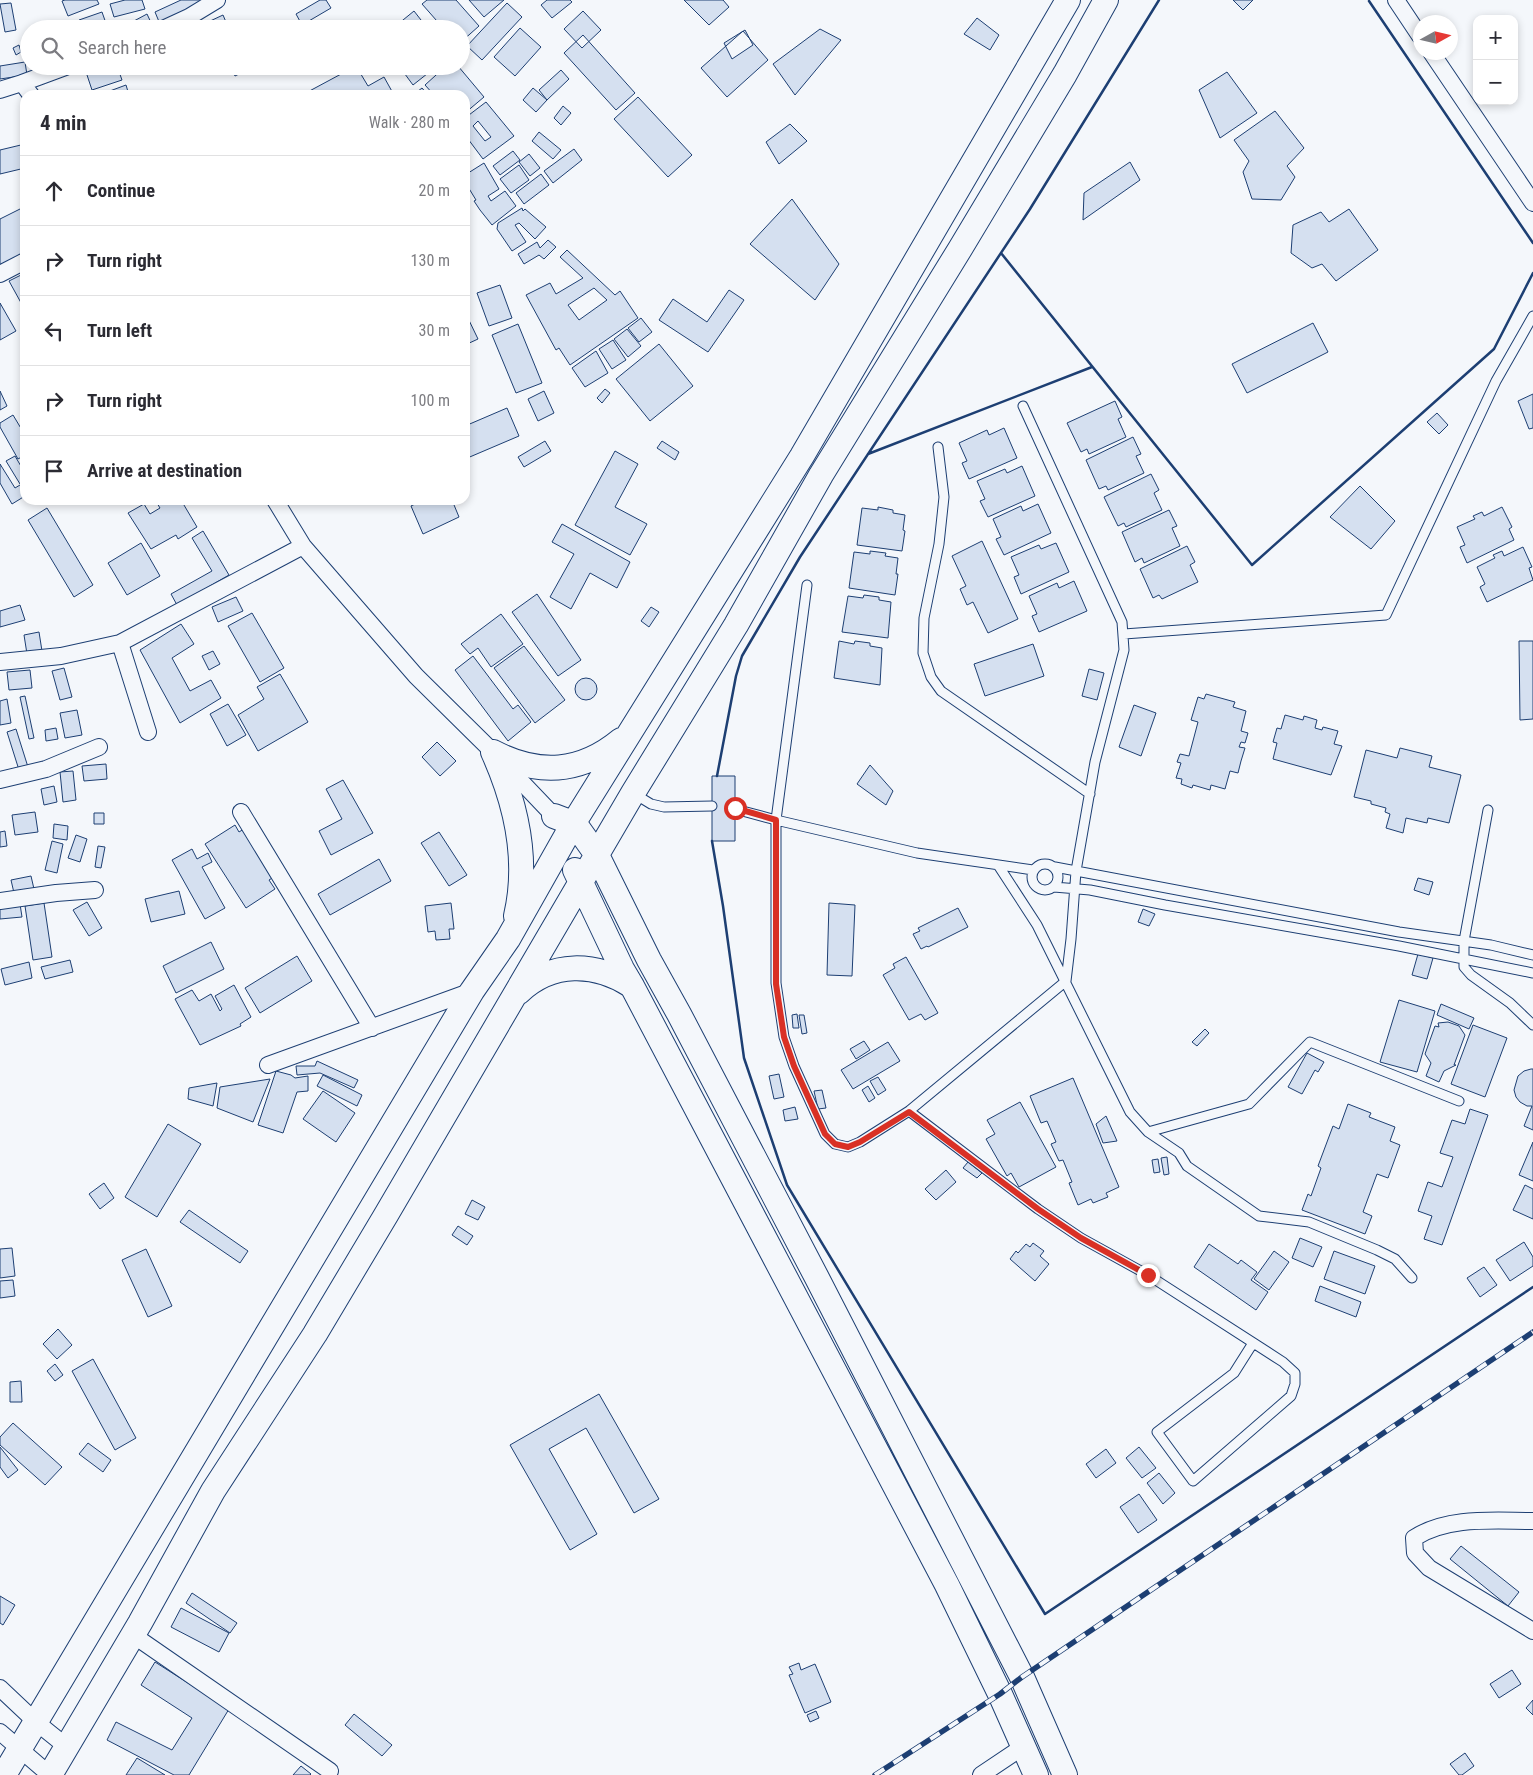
<!DOCTYPE html>
<html lang="en">
<head>
<meta charset="utf-8">
<style>
  :root { --surface:#fff; --page:#f2f2f3; --text:#2b2b33; --muted:#7c7c81; --line:#e1e1e2 }
  body { margin:0; font-family:"Roboto Condensed",sans-serif; background:var(--page); color:var(--text) }
  .controls { position:absolute; right:15px; top:15px; display:grid; overflow:hidden; border-radius:10px; box-shadow:0 2px 8px #0003 }
  .controls button { width:45px; height:45px; display:grid; place-items:center; padding:0; border:0; border-bottom:1px solid var(--line); background:var(--surface); color:var(--text); font:25px sans-serif }
  .compass { position:absolute; left:1413px; top:15px; width:45px; height:45px; border-radius:50%; background:var(--surface); box-shadow:0 2px 8px #0003; rotate:82deg }
  .stop { position:absolute; width:15px; height:15px; margin:-11px; border:4px solid #d93025; border-radius:50%; background:#fff }
  .stop.end { background:#d93025; border-color:#fff; box-shadow:0 1px 5px #0008 }
  .list { margin:0; padding:0; list-style:none }
  h2 { display:flex; justify-content:space-between; align-items:center; height:65px; margin:0; padding:0 20px; font-size:21px }
  h2 small { font-size:16px; font-weight:400; color:var(--muted) }
  .list li { display:grid; grid-template-columns:32px 1fr auto; gap:15px; align-items:center; box-sizing:border-box; height:70px; padding:0 20px; border-top:1px solid var(--line) }
  .list b { display:block; font-size:19px; white-space:nowrap }
  .list em { font-size:16px; font-style:normal; color:var(--muted) }
  .icon { flex:none; width:28px; height:28px; fill:none; stroke:currentColor; stroke-width:2; stroke-linecap:round; stroke-linejoin:round }
  .map { position:relative; flex:none; width:1533px; height:1775px; overflow:hidden }
  .search { position:absolute; background:var(--surface); box-shadow:0 2px 8px #0003; left:20px; top:20px; width:450px; height:55px; display:flex; align-items:center; gap:12px; box-sizing:border-box; padding:0 18px; border-radius:28px; color:var(--muted); font-size:19px }
  .panel { position:absolute; background:var(--surface); box-shadow:0 2px 8px #0003; left:20px; top:90px; width:450px; height:415px; border-radius:15px }
  .map>svg:first-child { display:block }
  .building { fill:#d5e0f0; stroke:#1d3f73; fill-rule:evenodd }
  .lines { fill:none; stroke-linecap:round; stroke-linejoin:round }
  .service-casing { stroke:#1d3f73; stroke-width:11 }
  .minor-casing { stroke:#1d3f73; stroke-width:18 }
  .secondary-casing { stroke:#1d3f73; stroke-width:26 }
  .service { stroke:#f4f7fb; stroke-width:9 }
  .minor { stroke:#f4f7fb; stroke-width:16 }
  .secondary { stroke:#f4f7fb; stroke-width:24 }
  .rail-casing { stroke:#1d3f73; stroke-width:5.5 }
  .rail { stroke:#f4f7fb; stroke-width:4; stroke-dasharray:11; stroke-linecap:butt }
  .wall { stroke:#1d3f73; stroke-width:2.5 }
  .route { stroke:#d93025; stroke-width:6 }
</style>
</head>
<body>
<div class="map">
<svg width="1533" height="1775" viewBox="0 0 1533 1775">
  <rect width="100%" height="100%" fill="#f4f7fb"/>
  <path class="building" d="M65 0H97L99 4 68 16 62 1Z
    M125 0H142L145 9 114 17 110 4Z
    M181 0H204L160 24 155 12Z
    M320 0H326L331 8 302 25 296 14Z
    M427 0H456L479 26 461 42V29H444L422 4Z
    M469 0H504L484 17Z
    M547 0H570L572 2 552 18 541 5Z
    M684 0H723L729 7 709 25Z
    M1233 0H1253L1243 10Z
    M11 3 16 30 5 32 0 4Z
    M507 3 522 17 482 60 467 46Z
    M414 11 428 29H392Z
    M583 11 601 30 582 48 564 29Z
    M102 12 108 29H82L79 20Z
    M147 14 154 29H119Z
    M223 15 229 29H211L208 22Z
    M977 18 999 35 990 50 964 34Z
    M520 28 541 47 515 76 494 57Z
    M820 29 841 40 795 95 773 64Z
    M745 30 753 45 732 59 724 43Z
    M743 31 768 60 727 97 701 68Z
    M583 35 635 93 616 110 564 53Z
    M19 45 21 52 16 55 13 48Z
    M25 62 27 75 0 79V66Z
    M103 66H117L122 80 92 90 86 72Z
    M230 66H248L249 69 235 76Z
    M356 66 368 86 384 77 394 95H302Z
    M399 66H437L413 85Z
    M446 66H458L484 97 465 113V95H434L425 85Z
    M561 70 569 79 547 100 539 90Z
    M1227 72 1257 113 1220 138 1199 90Z
    M126 85 129 95H99Z
    M422 88 428 95H413Z
    M533 88 547 100 536 112 523 100Z
    M638 97 692 155 668 177 614 119Z
    M486 102 514 136 483 159 465 135V118ZM478 121 491 137 485 141 473 126Z
    M563 106 571 113 561 125 554 118Z
    M1275 111 1304 148 1287 166 1295 177 1281 200 1252 199 1243 172 1249 161 1234 140Z
    M790 124 807 141 779 164 766 142Z
    M539 132 561 150 553 159 532 141Z
    M25 144V168L0 174V150Z
    M574 149 582 160 553 183 544 171Z
    M513 151 520 160 500 175 493 166Z
    M529 154 540 168 530 176 519 162Z
    M1130 162 1140 180 1083 220 1084 193Z
    M484 163 499 189 488 196 491 201 505 191 516 206 492 225 480 210 474 201 476 200 465 182V175Z
    M519 165 529 180 511 193 500 179Z
    M541 174 549 185 524 204 516 193Z
    M792 199 839 264 815 300 750 244Z
    M24 207 25 210V253L0 265V219Z
    M522 208 523 211 525 209 546 227 535 239 519 223 515 225 526 242 512 251 497 229 498 223Z
    M1349 209 1378 250 1336 281 1322 264 1312 268 1291 253 1293 225 1321 212 1329 222Z
    M548 240 556 247 544 259 539 255 524 264 518 254 537 242 540 248Z
    M567 250 615 295 620 291 638 318 570 365 559 348 556 350 526 295 550 283 556 294 583 278 560 257ZM594 288 607 300 579 320 568 305Z
    M25 273V310L9 281Z
    M500 285 512 318 489 326 477 293Z
    M729 290 744 300 708 352 659 320 673 299 707 322Z
    M0 303 16 331 0 340Z
    M465 312 478 339 465 345Z
    M641 318 652 332 639 342 628 328Z
    M1313 323 1328 352 1247 393 1232 364Z
    M518 324 542 383 516 393 492 335Z
    M627 329 641 346 628 357 614 339Z
    M613 340 626 360 612 369 599 349Z
    M659 344 693 386 650 421 616 379Z
    M596 351 608 373 585 387 572 368Z
    M605 389 610 393 602 403 597 398Z
    M0 391 7 406 0 410Z
    M544 391 554 413 538 421 528 399Z
    M1533 394V428L1529 429 1518 401Z
    M1115 401 1122 417 1118 419 1126 437 1089 454 1087 449 1081 452 1067 423Z
    M507 408 519 436 465 459V426Z
    M1437 413 1448 425 1439 434 1427 422Z
    M13 415 25 435V455L18 459 0 427V423Z
    M1004 428 1017 458 969 479 962 463 967 461 959 443 987 430 989 435Z
    M1133 437 1141 454 1136 456 1144 473 1108 490 1106 486 1099 489 1086 460Z
    M545 441 551 451 524 467 518 457Z
    M662 441 679 452 675 460 657 448Z
    M615 451 638 464 615 507 647 524 630 555 575 525Z
    M15 456 25 473V481L20 484 6 461Z
    M0 464 15 488 25 482V496L12 504 0 483Z
    M1022 466 1035 496 988 517 980 501 985 499 977 481 1005 469 1007 473Z
    M1151 474 1159 490 1154 493 1162 510 1126 527 1124 523 1118 526 1104 497Z
    M1360 486 1395 521 1371 549 1330 517Z
    M155 500H181L197 527 178 539 176 535 151 549 128 513 144 504 150 514 160 508Z
    M423 500H452L459 517 423 534 411 506Z
    M1038 504 1051 533 1004 555 996 539 1001 537 993 519 1021 506 1023 511Z
    M878 507 893 510V513L905 515 903 530 905 531 902 551 857 545 862 508 878 510Z
    M1502 507 1512 527 1509 529 1514 540 1467 563 1460 547 1465 545 1457 527 1475 519 1473 516 1482 512 1484 516Z
    M47 508 93 585 74 597 28 520Z
    M1169 510 1177 526 1172 528 1180 546 1144 563 1142 558 1135 562 1122 532Z
    M562 524 630 562 617 588 590 573 571 609 550 597 574 554 552 542Z
    M203 531 229 575 177 605 171 594 212 571 192 538Z
    M982 541 1018 619 988 633 973 602 967 605 960 589 966 586 952 556Z
    M141 543 160 576 127 595 108 563Z
    M1056 543 1069 572 1021 594 1014 577 1019 575 1011 557 1039 545 1041 549Z
    M1187 546 1195 562 1190 565 1198 582 1162 599 1159 595 1153 598 1140 569Z
    M1523 547 1532 567 1529 568 1533 580 1487 602 1480 587 1485 584 1477 567 1495 558 1493 555 1502 551 1504 556Z
    M870 551 886 553 885 556 898 558 896 574H898L895 595 849 588 854 552 870 554Z
    M1074 581 1087 611 1039 632 1032 616 1037 614 1029 596 1057 583 1059 588Z
    M537 594 581 660 558 676 512 612Z
    M864 595 879 597V600L891 602 888 638 842 632 848 596 863 598Z
    M236 597 243 611 218 622 212 607Z
    M20 605 25 620 0 627V611Z
    M651 607 659 612 649 627 641 621Z
    M252 613 284 668 260 682 228 626Z
    M501 614 523 644 491 667 478 648 470 654 461 644Z
    M181 624 194 644 172 658 190 691 211 680 221 698 180 723 140 650Z
    M39 632 42 651 27 654 24 635Z
    M839 641 854 644 855 641 870 643V646L882 648 880 685 834 678Z
    M1519 641H1533V719L1520 720Z
    M1033 644 1044 676 985 696 974 664Z
    M524 646 565 700 535 723 494 668Z
    M213 651 220 664 209 670 202 656Z
    M473 656 513 709 518 705 531 722 508 741 455 670Z
    M64 668 72 697 60 700 52 671Z
    M1089 669 1104 673 1097 700 1082 696Z
    M30 670 32 688 9 690 7 672Z
    M280 674 308 722 258 751 238 715 264 699 257 687Z
    M575 689a11 11 0 1 1 22 0a11 11 0 1 1-22 0Z
    M1206 694 1235 702 1233 707 1246 711 1241 731 1248 733 1245 743 1241 742 1239 747 1245 748 1241 761 1238 773 1230 771 1225 789 1211 785 1210 790 1193 785 1192 788 1181 784 1182 779 1176 778 1181 763 1177 762 1180 754 1189 756 1198 722 1191 720 1198 697 1204 699Z
    M25 696 34 738 29 739 20 697Z
    M7 699 11 723 0 725V701Z
    M228 704 246 735 227 746 210 714Z
    M1134 705 1156 713 1141 756 1119 747Z
    M77 710 82 735 65 738 60 713Z
    M1285 715 1303 720 1304 716 1317 720 1315 728 1322 730 1323 727 1338 731 1334 744 1342 746 1331 775 1273 759 1277 743 1273 742 1277 728 1281 729Z
    M56 728 58 739 46 741 45 730Z
    M16 729 28 767 19 770 7 732Z
    M437 742 456 761 440 776 422 757Z
    M1400 748 1432 756 1429 767 1461 775 1449 823 1428 818 1427 823 1406 818 1403 833 1386 828 1390 814 1385 812 1386 808 1371 804V801L1354 797 1366 750 1397 758Z
    M106 764 107 779 84 781 82 766Z
    M870 765 893 791 886 805 857 784Z
    M73 771 76 800 63 802 60 772Z
    M712 776H735V841H712Z
    M343 780 373 833 331 855 319 831 342 819 326 789Z
    M54 786 57 802 44 805 41 789Z
    M35 812 38 832 15 835 12 815Z
    M94 813H104V824H94Z
    M54 824 68 826 67 840 53 838Z
    M235 825 239 832 247 827 277 875 269 880 275 889 246 908 205 844Z
    M5 831 7 846 0 847V832Z
    M439 832 467 875 449 886 421 843Z
    M76 835 87 839 80 862 68 858Z
    M52 841 63 844 57 873 45 870Z
    M98 846 105 847 101 868 95 867Z
    M192 849 197 859 208 853 212 862 202 867 225 908 205 919 172 860Z
    M379 859 391 881 330 915 318 894Z
    M31 876 34 889 14 893 11 880Z
    M1418 878 1433 882 1429 895 1414 890Z
    M179 891 185 914 151 922 145 899Z
    M87 902 102 928 89 936 73 910Z
    M44 903 52 957 33 960 25 906Z
    M451 903 454 929H449L450 939 436 940 435 931 428 932 425 906Z
    M829 903 855 905 852 976 827 975Z
    M20 904 22 917 0 919V906Z
    M958 908 968 927 928 947 927 946 921 949 913 934 920 931 918 928Z
    M1143 909 1155 914 1149 926 1138 922Z
    M211 942 224 969 176 993 163 966Z
    M1418 954 1433 958 1427 979 1412 975Z
    M297 956 312 981 260 1013 245 988Z
    M906 957 938 1013 925 1020 921 1014 909 1020 883 975 895 968 893 964Z
    M70 960 73 972 45 979 41 967Z
    M29 962 32 978 5 985 1 969Z
    M234 985 251 1017 240 1024 241 1026 200 1045 175 999 192 990 199 1001 211 994 220 1011 222 1009 215 996Z
    M1399 1000 1435 1011 1417 1072 1380 1062Z
    M1441 1004 1474 1018 1469 1029 1437 1015Z
    M797 1014 799 1028H793L792 1015Z
    M799 1015H804L807 1033 802 1034Z
    M1448 1022 1459 1026 1465 1035 1454 1065H1456L1444 1071 1439 1082 1426 1076 1431 1063 1425 1054 1435 1026 1439 1027 1438 1023Z
    M1473 1025 1507 1038 1485 1097 1451 1084Z
    M1205 1029 1209 1033 1197 1046 1192 1042Z
    M864 1041 870 1050 856 1059 850 1049Z
    M888 1042 900 1061 853 1089 841 1070Z
    M1307 1053 1324 1062 1318 1072 1315 1070 1302 1094 1288 1087Z
    M317 1061 358 1080 354 1088 320 1073 297 1075 296 1066H315Z
    M1531 1069H1533V1130L1524 1126 1532 1106H1527L1520 1102 1516 1097 1514 1090 1518 1076 1524 1071Z
    M276 1071 291 1075 295 1078 308 1076V1091L297 1092 283 1133 258 1125Z
    M779 1074 784 1097 774 1099 769 1076Z
    M323 1075 362 1095 357 1106 317 1086Z
    M878 1077 886 1090 878 1095 870 1081Z
    M1073 1078 1119 1187 1106 1193 1108 1197 1093 1203 1091 1199 1078 1205 1069 1183 1072 1182 1063 1160 1059 1161 1051 1144 1056 1142 1047 1121 1041 1123 1030 1096Z
    M270 1079 253 1122 217 1108 220 1087Z
    M217 1083 213 1106 188 1099 189 1088Z
    M868 1086 875 1098 869 1102 862 1090Z
    M822 1090 826 1108 818 1109 814 1091Z
    M323 1091 355 1113 336 1142 303 1119Z
    M1020 1102 1056 1167 1019 1187 1011 1173 1007 1176 986 1139 995 1134 987 1120Z
    M1348 1104 1371 1113 1369 1117 1395 1127 1390 1141 1400 1145 1388 1178 1377 1174 1363 1212 1372 1216 1365 1234 1302 1210 1308 1194 1311 1196 1321 1168 1318 1166 1333 1126 1339 1129Z
    M795 1107 798 1119 785 1121 783 1110Z
    M1470 1109 1488 1115 1442 1245 1424 1239 1432 1216 1418 1211 1428 1182 1442 1187 1453 1157 1440 1153 1452 1120 1465 1124Z
    M1106 1116 1117 1141 1103 1143 1096 1124Z
    M168 1124 201 1144 157 1217 125 1197Z
    M1533 1142V1181L1519 1175Z
    M1167 1157 1169 1174 1164 1175 1161 1158Z
    M1158 1159 1160 1172 1154 1173 1152 1160Z
    M968 1162 982 1173 977 1178 963 1168Z
    M946 1170 956 1182 936 1200 925 1189Z
    M104 1183 114 1198 100 1209 89 1194Z
    M1525 1185 1533 1189V1219L1513 1210Z
    M472 1200 485 1207 478 1220 465 1214Z
    M189 1210 248 1251 240 1263 180 1222Z
    M458 1226 473 1236 467 1245 452 1235Z
    M1300 1238 1322 1247 1313 1267 1292 1258Z
    M1524 1242 1533 1257V1266L1510 1281 1496 1260Z
    M1033 1243 1044 1251 1040 1256 1049 1264 1035 1281 1010 1259 1016 1251 1018 1253 1026 1244 1030 1247Z
    M1209 1244 1238 1264 1241 1260 1257 1272 1251 1280 1268 1292 1256 1310 1194 1267Z
    M12 1248 15 1276 0 1278V1249Z
    M146 1249 172 1306 148 1317 122 1260Z
    M1274 1251 1289 1262 1269 1290 1254 1279Z
    M1334 1251 1375 1266 1365 1294 1324 1279Z
    M1484 1267 1497 1285 1480 1297 1467 1278Z
    M13 1280 15 1296 0 1298V1281Z
    M1320 1286 1361 1302 1356 1317 1315 1301Z
    M58 1329 72 1345 57 1359 43 1344Z
    M93 1359 136 1438 115 1450 72 1371Z
    M55 1364 63 1375 55 1381 47 1371Z
    M21 1381 22 1402H10V1382Z
    M599 1394 659 1499 634 1513 586 1428 549 1449 597 1534 570 1550 510 1445Z
    M13 1423 62 1467 45 1485 0 1445V1437Z
    M88 1443 111 1460 103 1472 79 1454Z
    M0 1447 18 1470 8 1478 0 1467Z
    M1139 1447 1156 1468 1142 1478 1126 1458Z
    M1106 1449 1116 1463 1096 1478 1086 1464Z
    M1159 1473 1175 1493 1163 1504 1147 1483Z
    M1139 1494 1157 1520 1138 1533 1120 1507Z
    M1461 1546 1519 1592 1508 1606 1450 1559Z
    M192 1593 237 1623 230 1633 186 1603Z
    M0 1596 15 1605 3 1625 0 1623Z
    M181 1608 229 1633 219 1652 171 1627Z
    M155 1662 229 1709 189 1775H174L107 1740 116 1722 172 1750 192 1718 141 1685Z
    M799 1663 801 1670 815 1664 831 1702 805 1713 789 1675 793 1674 789 1667Z
    M1512 1670 1521 1684 1499 1698 1490 1684Z
    M1533 1700V1715L1526 1708Z
    M816 1711 819 1718 810 1722 807 1715Z
    M354 1714 392 1745 382 1756 345 1725Z
    M1465 1753 1474 1766 1462 1775H1459L1450 1764Z
    M137 1758 165 1775H126Z
    M301 1766 311 1774 310 1775H293Z"/>
  <g class="lines">
    <g class="service-casing">
      <path id="service" d="M938 447 944 497 939 544 924 618 923 653 931 677 941 691 1090 794
        M807 585 776 820V983L784 1037 794 1066 825 1134 835 1144 848 1147 860 1142 909 1111 1066 981 1071 939 1076 871 1095 762 1124 650 1122 622 1023 406
        M1124 634 1386 615 1496 381 1533 316
        M633 793 651 804 664 807 712 806
        M735 809 776 820 917 853 1033 870
        M1488 810 1464 941V967L1471 975 1510 1003 1533 1025
        M1032 877a13 13 0 1 1 26 0a13 13 0 1 1-26 0Z
        M998 865 1037 925 1130 1112 1148 1132 1179 1153 1187 1166 1259 1216 1309 1222 1377 1250 1395 1259 1412 1278
        M1055 867 1399 932 1491 945 1533 955
        M1054 887 1090 890 1165 905 1399 946 1533 973
        M909 1111 1038 1209 1081 1238 1148 1275 1283 1362 1295 1373V1384L1291 1396 1193 1481 1157 1432 1234 1373 1253 1343
        M1148 1132 1249 1104 1310 1042 1459 1101"/>
    </g>
    <g class="minor-casing">
      <path id="minor" d="M1396 0 1420 36
        M163 29 189 17 217 0
        M1431 52 1533 203
        M22 83 68 66
        M0 90 22 83 31 95
        M0 274 25 261
        M275 500 303 546 416 676 493 752 554 816
        M120 643 148 732
        M0 662 61 656 120 643 303 546
        M0 780 46 769 99 747
        M241 812 372 1028
        M0 901 56 893 95 890
        M268 1065 472 991
        M1533 1521C1494 1521 1448 1516 1414 1538L1415 1553 1429 1568 1533 1631
        M133 1635 330 1771
        M0 1688 36 1722 67 1747
        M0 1732 50 1775
        M981 1775 1024 1746"/>
    </g>
    <g class="secondary-casing">
      <path id="secondary" d="M493 752C516 803 529 860 516 916
        M493 752C539 776 581 773 621 740
        M554 816 575 824 597 855 649 960 679 1014 816 1276 1022 1677 1065 1775
        M575 870 622 969 632 986 947 1585 1000 1694 1036 1775
        M519 992C552 961 595 962 632 986
        M4 1775 472 991 508 939 573 824 802 456 1068 0
        M50 1775 140 1623 213 1491 315 1334 386 1215 633 793 736 625 821 475 960 249 1065 74 1106 0"/>
    </g>
    <use href="#service" class="service"/>
    <use href="#minor" class="minor"/>
    <use href="#secondary" class="secondary"/>
    <g class="rail-casing">
      <path id="rail" d="M875 1775 1000 1694 1022 1677 1533 1332"/>
    </g>
    <use href="#rail" class="rail"/>
    <path class="wall" d="M1369 1 1533 243
      M1001 253 1252 565 1494 349 1533 273
      M868 454 1092 367
      M717 776 736 676 742 656 800 557 1030 209 1159 0
      M712 841 723 906 744 1058 787 1185 1045 1614 1533 1287"/>
  </g>
  <g class="lines">
    <path class="route" d="M735 808 776 820V984L784 1037 794 1066 825 1134 835 1144 848 1147 860 1142 909 1112 1038 1209 1081 1238 1148 1275"/>
  </g>
</svg>
<div class="controls">
<button>+</button>
<button>−</button>
</div>
<svg class="compass" viewBox="-18 -18 36 36"><path d="M0-13l5 13h-10z" fill="#e53935"/><path d="M0 13l5-13h-10z" fill="#7c7c81"/></svg>
<div class="stop" style="left:735px;top:808px"></div>
<div class="stop end" style="left:1148px;top:1275px"></div>
<div class="search"><svg class="icon" aria-label="search" viewBox="0 0 24 24"><circle cx="10" cy="10" r="6"/><path d="M15 15l6 6"/></svg>Search here</div>
<section class="panel">
<h2>4 min<small>Walk · 280 m</small></h2>
<ul class="list">
<li><svg class="icon" aria-label="ahead" viewBox="0 0 24 24"><path d="M12 20V5M6 11l6-6 6 6"/></svg><div><b>Continue</b></div><em>20 m</em></li>
<li><svg class="icon" aria-label="right" viewBox="0 0 24 24"><path d="M7 20v-9h11M14 6l5 5-5 5"/></svg><div><b>Turn right</b></div><em>130 m</em></li>
<li><svg class="icon" aria-label="left" viewBox="0 0 24 24"><path d="M17 20v-9H6M10 6l-5 5 5 5"/></svg><div><b>Turn left</b></div><em>30 m</em></li>
<li><svg class="icon" aria-label="right" viewBox="0 0 24 24"><path d="M7 20v-9h11M14 6l5 5-5 5"/></svg><div><b>Turn right</b></div><em>100 m</em></li>
<li><svg class="icon" aria-label="arrive" viewBox="0 0 24 24"><path d="M6 21V4h12l-3 4 3 4H6"/></svg><div><b>Arrive at destination</b></div></li>
</ul>
</section>
</div>
</body>
</html>
